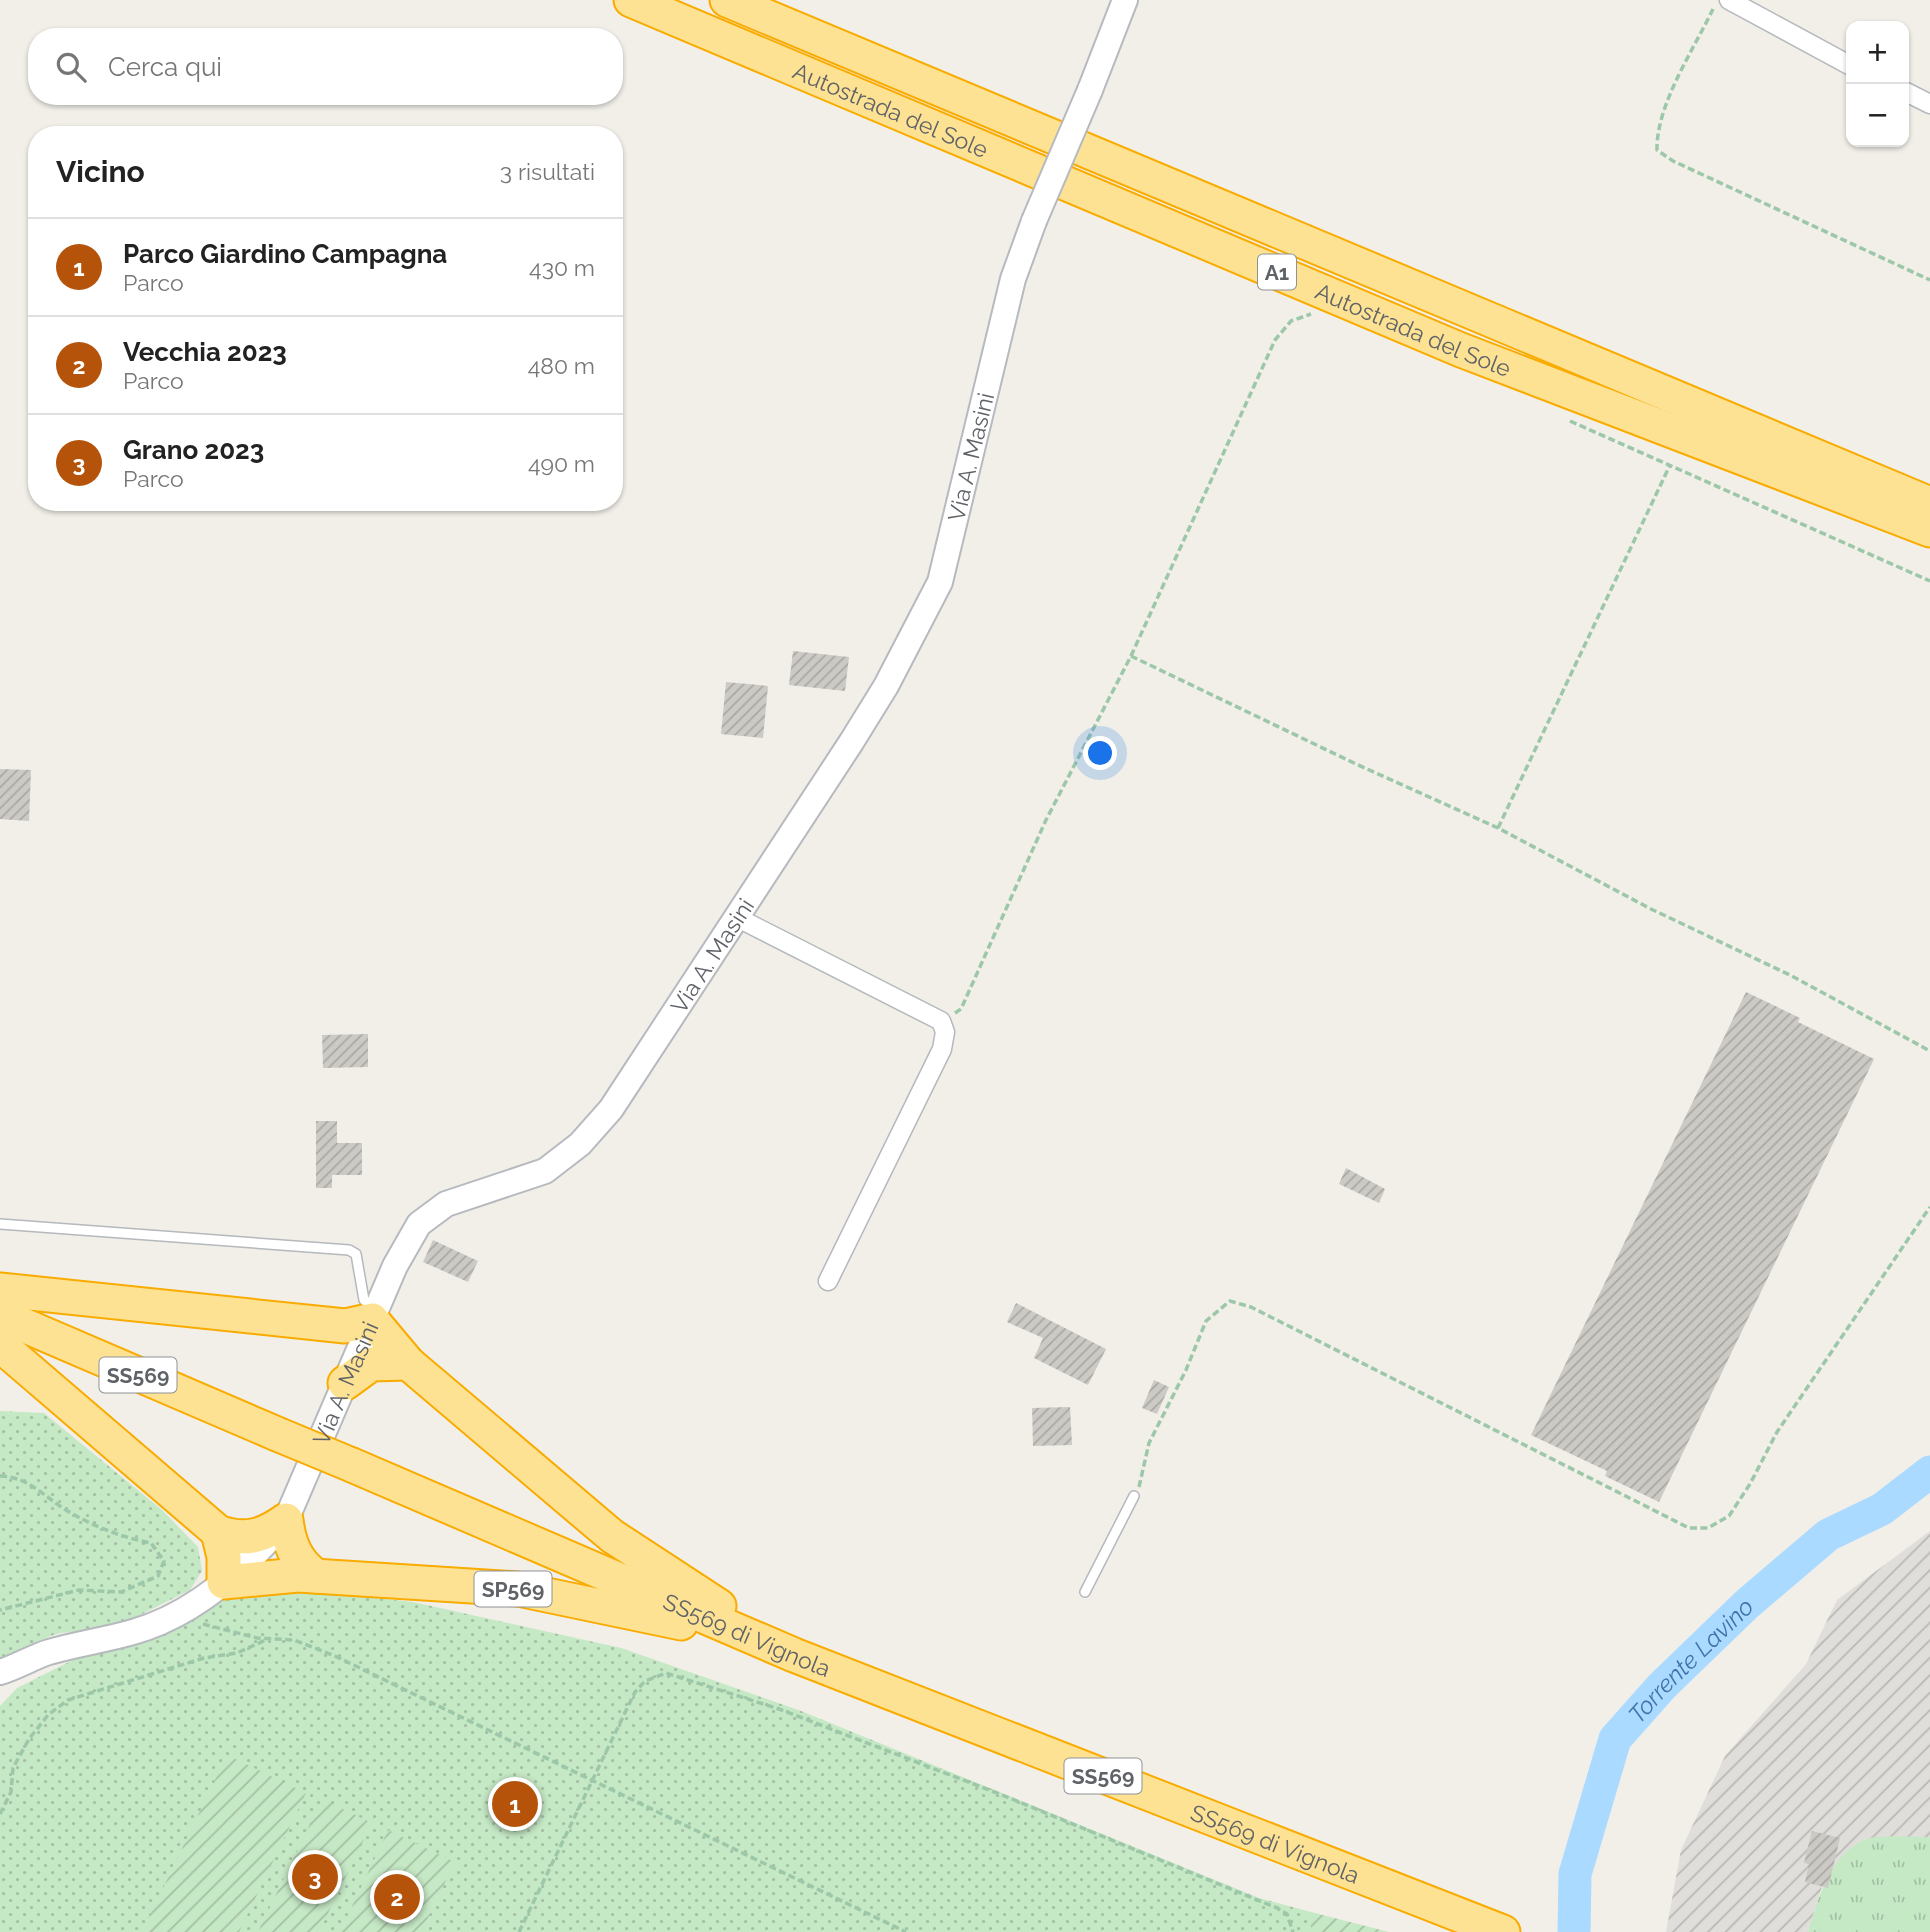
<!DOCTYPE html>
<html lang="it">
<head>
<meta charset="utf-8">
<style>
  :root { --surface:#fff; --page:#f6f6f6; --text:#222; --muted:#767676; --line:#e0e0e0; --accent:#b45309 }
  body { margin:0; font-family:Raleway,sans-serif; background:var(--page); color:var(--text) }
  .controls { position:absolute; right:21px; top:21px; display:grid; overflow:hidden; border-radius:14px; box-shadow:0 2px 5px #0004 }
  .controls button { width:63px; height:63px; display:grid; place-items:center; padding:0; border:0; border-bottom:2px solid var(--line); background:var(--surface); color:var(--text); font:35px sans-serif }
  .you { position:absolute; left:1101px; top:754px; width:24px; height:24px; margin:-18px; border:5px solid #fff; border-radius:50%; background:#1a73e8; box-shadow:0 0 0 10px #1a73e833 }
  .badge { display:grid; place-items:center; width:46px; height:46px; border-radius:50%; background:var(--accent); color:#fff; font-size:23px; font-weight:700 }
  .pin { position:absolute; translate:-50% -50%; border:4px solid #fff; box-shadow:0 2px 7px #0006 }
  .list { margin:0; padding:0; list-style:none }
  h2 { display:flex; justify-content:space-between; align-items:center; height:91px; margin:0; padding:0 28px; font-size:30px }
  h2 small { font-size:23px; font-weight:400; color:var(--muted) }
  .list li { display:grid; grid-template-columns:46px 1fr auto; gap:21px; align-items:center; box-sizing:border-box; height:98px; padding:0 28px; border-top:2px solid var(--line) }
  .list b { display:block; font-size:26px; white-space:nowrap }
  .list p { margin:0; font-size:23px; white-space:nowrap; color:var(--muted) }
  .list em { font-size:23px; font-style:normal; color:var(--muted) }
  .icon { flex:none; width:38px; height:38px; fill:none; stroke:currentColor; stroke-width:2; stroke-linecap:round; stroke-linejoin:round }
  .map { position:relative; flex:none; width:1930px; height:1932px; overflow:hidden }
  .search { position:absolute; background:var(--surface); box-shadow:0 2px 5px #0004; left:28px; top:28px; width:595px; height:77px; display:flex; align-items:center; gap:18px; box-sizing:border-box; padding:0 24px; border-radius:28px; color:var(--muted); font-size:26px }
  .panel { position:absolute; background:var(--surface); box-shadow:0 2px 5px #0004; left:28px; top:126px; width:595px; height:385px; border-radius:28px }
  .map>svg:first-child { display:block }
  .industrial { fill:url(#industrial-furrows) }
  .grass { fill:url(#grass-tufts) }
  .park { fill:url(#park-dots) }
  .garden { fill:url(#garden-furrows) }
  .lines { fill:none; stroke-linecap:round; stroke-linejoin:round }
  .river { stroke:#aadaff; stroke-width:33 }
  .building { fill:url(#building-hatch) }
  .lane-casing { stroke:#b5b8bc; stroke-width:12 }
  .street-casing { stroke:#b5b8bc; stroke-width:21 }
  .secondary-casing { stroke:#b6babf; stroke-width:28 }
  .highway-casing { stroke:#f9ab00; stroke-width:37 }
  .path { stroke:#9cc7a9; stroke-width:3.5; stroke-dasharray:7 3.5; stroke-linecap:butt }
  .lane { stroke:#fff; stroke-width:9 }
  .street { stroke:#fff; stroke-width:18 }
  .secondary { stroke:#fff; stroke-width:24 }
  .highway { stroke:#fde293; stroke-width:33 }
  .secondary-bridge-casing { stroke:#b6babf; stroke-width:28; stroke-linecap:butt }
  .highway-bridge-casing { stroke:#f9ab00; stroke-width:37; stroke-linecap:butt }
  .secondary-bridge { stroke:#fff; stroke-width:24 }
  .highway-bridge { stroke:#fde293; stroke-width:33 }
  .labels { text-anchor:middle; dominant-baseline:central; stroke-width:7; stroke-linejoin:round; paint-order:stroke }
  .shield { fill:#fff; stroke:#8f9295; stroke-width:2 }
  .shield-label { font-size:21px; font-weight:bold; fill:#5f6368 }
  .street-label { font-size:23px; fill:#5f6368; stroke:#fff }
  .water-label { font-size:24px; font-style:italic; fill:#4174aa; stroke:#fff }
</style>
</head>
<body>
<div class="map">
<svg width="1930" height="1932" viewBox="0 0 1930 1932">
  <defs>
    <pattern id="industrial-furrows" width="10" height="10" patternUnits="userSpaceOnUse" patternTransform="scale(1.75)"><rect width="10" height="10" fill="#e0deda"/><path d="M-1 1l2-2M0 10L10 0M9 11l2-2" fill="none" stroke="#b9b8b5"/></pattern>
    <pattern id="grass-tufts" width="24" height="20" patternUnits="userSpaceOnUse" patternTransform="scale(1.75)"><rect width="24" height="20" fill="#c5e8c5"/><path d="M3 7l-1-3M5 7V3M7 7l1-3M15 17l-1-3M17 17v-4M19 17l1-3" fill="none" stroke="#a3c0a4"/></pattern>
    <pattern id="park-dots" width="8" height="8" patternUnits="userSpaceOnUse" patternTransform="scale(1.75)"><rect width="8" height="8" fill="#c5e8c5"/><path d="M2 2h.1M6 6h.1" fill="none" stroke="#a3c0a4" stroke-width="1.8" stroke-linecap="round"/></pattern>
    <pattern id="garden-furrows" width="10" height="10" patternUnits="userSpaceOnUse" patternTransform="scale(1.75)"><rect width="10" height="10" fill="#c5e8c5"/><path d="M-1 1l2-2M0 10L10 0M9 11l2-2" fill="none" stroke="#a3c0a4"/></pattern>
    <pattern id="building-hatch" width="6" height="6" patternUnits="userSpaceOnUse" patternTransform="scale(1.75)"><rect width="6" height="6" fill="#cccac5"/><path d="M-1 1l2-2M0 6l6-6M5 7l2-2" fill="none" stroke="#a9a8a4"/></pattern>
  </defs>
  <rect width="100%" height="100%" fill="#f1efe8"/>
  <path class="industrial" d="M1930 1531V1837L1865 1839 1848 1852 1823 1883 1808 1932H1666L1681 1850 1725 1756 1806 1664 1837 1600Z"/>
  <path class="grass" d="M1930 1837V1932H1808C1818 1899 1829 1856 1864 1840 1877 1834 1914 1837 1930 1837Z"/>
  <path class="park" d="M0 1411 44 1413 162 1510 198 1547 202 1571 190 1590 134 1618 108 1638C49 1623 50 1640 0 1661Z
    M216 1581 413 1602 621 1648 801 1711 1259 1898 1311 1912V1932H0V1706L17 1688 137 1628Z"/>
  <path class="garden" d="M227 1755 306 1793 239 1932H142Z
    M322 1799 372 1823 319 1932H258Z
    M388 1830 455 1862 421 1932H340Z
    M1311 1912 1389 1932H1311Z"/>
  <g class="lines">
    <path class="river" id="s1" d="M1574 1932 1575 1874 1615 1739 1662 1686 1747 1604 1828 1535 1882 1509 1930 1472"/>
  </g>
  <path class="building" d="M793 651 849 657 845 691 789 685Z
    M726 682 768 686 763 738 721 734Z
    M0 769 31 770 29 821 0 819Z
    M1746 992 1800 1018 1798 1022 1874 1059 1659 1502 1605 1476 1607 1471 1531 1435Z
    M368 1034V1067L323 1068 322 1035Z
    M316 1121H337V1143H362V1175H332V1188H316Z
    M1346 1168 1385 1189 1379 1203 1339 1184Z
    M433 1240 478 1261 468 1282 423 1262Z
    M1016 1303 1106 1349 1088 1385 1034 1358 1043 1338 1007 1322Z
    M1154 1380 1169 1387 1157 1414 1142 1408Z
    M1070 1407 1072 1445 1033 1446 1032 1408Z
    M1812 1831 1840 1838 1828 1888 1805 1882 1809 1864 1804 1863Z"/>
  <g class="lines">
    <g class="lane-casing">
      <path id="lane" d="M0 1224 349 1250 356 1254 364 1300 375 1310
        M1085 1592 1134 1496"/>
    </g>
    <g class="street-casing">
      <path id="street" d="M1729 0 1851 66
        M1904 91 1930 104
        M736 917 941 1021 945 1032 942 1049 828 1281"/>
    </g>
    <g class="secondary-casing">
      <g id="secondary">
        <path d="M1090 90 1125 0"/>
        <path id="s2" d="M0 1672C17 1667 33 1657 49 1652 77 1644 105 1640 133 1632 194 1615 246 1568 286 1520L395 1266 419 1224 446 1204 545 1171 580 1144 611 1109 852 741 886 686 940 582 1013 279 1034 221"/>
      </g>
    </g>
    <g class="highway-casing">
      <g id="highway">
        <path id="s3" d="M631 0 1461 350 1930 530"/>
        <path d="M727 0 1930 504"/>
        <path d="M0 1290 345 1326 372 1320 408 1363"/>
        <path d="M0 1315 277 1434"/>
        <path d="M0 1345 218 1532C245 1542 264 1536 286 1520 289 1544 296 1562 316 1576"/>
        <path d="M345 1383 371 1364 408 1363 612 1536 719 1606"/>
        <path id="s4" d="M352 1465 794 1655 1503 1932"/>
        <path d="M218 1532 224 1557V1582L298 1575 518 1589 681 1623"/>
      </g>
    </g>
    <path class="path" d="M1713 9C1694 49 1656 105 1657 150L1673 161 1930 280
      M1570 421 1930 581
      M1131 656 1275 340 1291 321 1311 314
      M1498 828 1670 465
      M955 1013 961 1009 1046 820 1131 656 1356 764 1498 828 1651 909 1790 975 1930 1051
      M0 1476C29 1477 43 1496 66 1510 92 1526 121 1537 151 1543L164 1561 158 1576 121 1592 79 1590 0 1610
      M1139 1487 1149 1443 1186 1370 1206 1321 1230 1301 1251 1307 1689 1528H1708L1729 1516 1750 1484 1777 1432 1930 1207
      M203 1624 257 1638 294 1640 335 1656 906 1932
      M0 1814 11 1792 13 1768 29 1739 48 1715 68 1700 204 1658 237 1653 270 1638
      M519 1932 635 1692 645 1681 666 1673 779 1709 1002 1795 1277 1908 1287 1914 1293 1932"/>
    <use href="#lane" class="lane"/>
    <use href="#street" class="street"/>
    <use href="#secondary" class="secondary"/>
    <use href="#highway" class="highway"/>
    <g class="secondary-bridge-casing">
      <path id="secondary-bridge" d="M1034 221 1090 90"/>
    </g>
    <g class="highway-bridge-casing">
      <path id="highway-bridge" d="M277 1434 352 1465"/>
    </g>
    <use href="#secondary-bridge" class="secondary-bridge"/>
    <use href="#highway-bridge" class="highway-bridge"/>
  </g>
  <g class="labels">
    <g class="shield">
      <rect x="1258" y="254.5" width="38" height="35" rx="5"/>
      <rect x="99.5" y="1357.5" width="77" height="35" rx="5"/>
      <rect x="474.5" y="1571.5" width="77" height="35" rx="5"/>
      <rect x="1064.5" y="1758.5" width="77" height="35" rx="5"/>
    </g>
    <g class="shield-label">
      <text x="1277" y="272">A1</text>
      <text x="138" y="1375">SS569</text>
      <text x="513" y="1589">SP569</text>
      <text x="1103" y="1776">SS569</text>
    </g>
    <g class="street-label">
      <text stroke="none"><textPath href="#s3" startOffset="282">Autostrada del Sole</textPath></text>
      <text stroke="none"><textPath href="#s3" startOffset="849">Autostrada del Sole</textPath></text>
      <text stroke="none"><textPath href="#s2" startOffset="1636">Via A. Masini</textPath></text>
      <text stroke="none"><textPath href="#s2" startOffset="1069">Via A. Masini</textPath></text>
      <text stroke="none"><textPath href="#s2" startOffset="481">Via A. Masini</textPath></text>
      <text stroke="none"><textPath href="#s4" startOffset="430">SS569 di Vignola</textPath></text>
      <text stroke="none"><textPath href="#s4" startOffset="998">SS569 di Vignola</textPath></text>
    </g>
    <g class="water-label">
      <text stroke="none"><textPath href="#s1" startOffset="308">Torrente Lavino</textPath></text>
    </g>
  </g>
</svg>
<div class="controls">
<button>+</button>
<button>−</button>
</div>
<div class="you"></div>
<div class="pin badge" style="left:515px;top:1804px">1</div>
<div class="pin badge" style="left:397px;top:1897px">2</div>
<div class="pin badge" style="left:315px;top:1877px">3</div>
<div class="search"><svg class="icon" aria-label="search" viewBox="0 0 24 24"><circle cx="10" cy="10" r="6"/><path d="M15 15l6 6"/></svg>Cerca qui</div>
<section class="panel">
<h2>Vicino<small>3 risultati</small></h2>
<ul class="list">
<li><span class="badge">1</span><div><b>Parco Giardino Campagna</b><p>Parco</p></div><em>430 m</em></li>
<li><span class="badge">2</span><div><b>Vecchia 2023</b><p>Parco</p></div><em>480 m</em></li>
<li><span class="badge">3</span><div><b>Grano 2023</b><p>Parco</p></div><em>490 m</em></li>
</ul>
</section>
</div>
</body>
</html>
